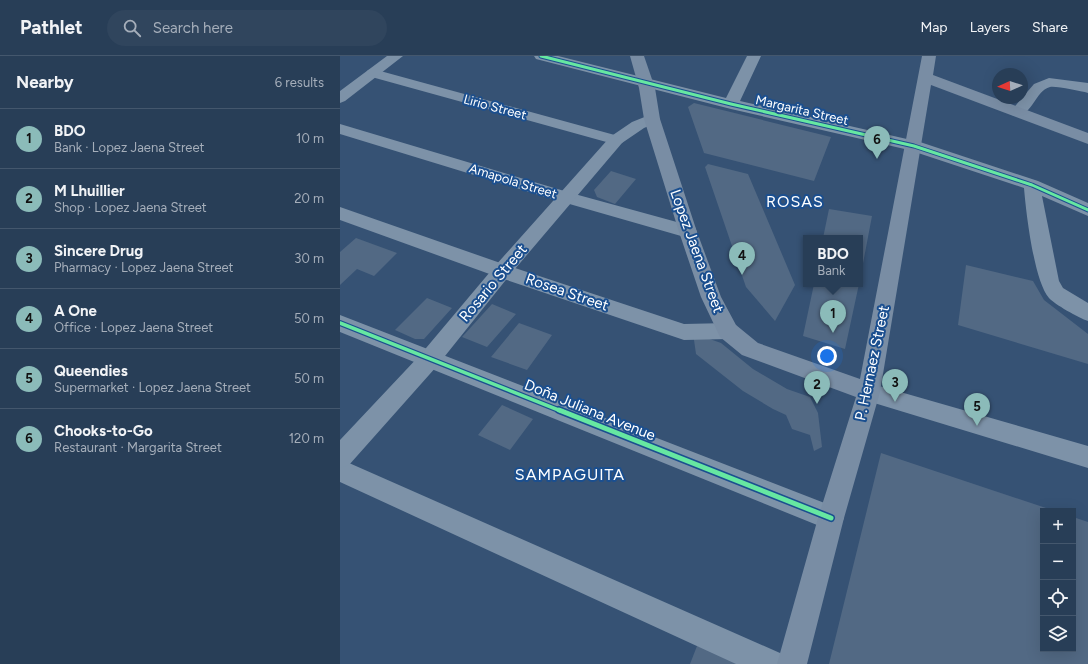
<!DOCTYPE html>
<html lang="en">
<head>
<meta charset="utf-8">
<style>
  :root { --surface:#283e57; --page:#30455d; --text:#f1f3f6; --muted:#a5aeba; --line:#44576d; --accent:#8bbbb9 }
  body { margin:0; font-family:Figtree,sans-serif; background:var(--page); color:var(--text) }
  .controls { position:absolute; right:12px; bottom:12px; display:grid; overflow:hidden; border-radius:0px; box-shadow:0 4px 16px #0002 }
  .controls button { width:36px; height:36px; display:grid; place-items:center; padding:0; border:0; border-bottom:1px solid var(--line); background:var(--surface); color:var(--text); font:20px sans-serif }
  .compass { position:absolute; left:652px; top:12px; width:36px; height:36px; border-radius:50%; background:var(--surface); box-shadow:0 4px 16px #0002; rotate:267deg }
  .you { position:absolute; left:487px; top:300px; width:14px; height:14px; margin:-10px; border:3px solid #fff; border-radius:50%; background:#1a73e8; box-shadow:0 0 0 6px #1a73e833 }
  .badge { display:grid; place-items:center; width:26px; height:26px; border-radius:50%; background:var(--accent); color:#111; font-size:13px; font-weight:700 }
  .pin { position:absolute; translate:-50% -33px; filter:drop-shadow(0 1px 2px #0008) }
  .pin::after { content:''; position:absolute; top:21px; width:14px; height:12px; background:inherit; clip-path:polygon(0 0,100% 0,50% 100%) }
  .popup { position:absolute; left:463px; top:179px; width:60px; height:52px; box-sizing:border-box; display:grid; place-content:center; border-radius:0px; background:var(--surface); filter:drop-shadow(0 1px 3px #0005); font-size:13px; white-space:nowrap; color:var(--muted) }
  .popup b { font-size:15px; color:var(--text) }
  .popup::after { content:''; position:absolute; left:50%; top:100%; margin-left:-8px; border:8px solid transparent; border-top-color:var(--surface) }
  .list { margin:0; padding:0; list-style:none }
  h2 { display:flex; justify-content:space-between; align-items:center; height:52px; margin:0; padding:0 16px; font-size:17px }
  h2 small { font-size:13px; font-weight:400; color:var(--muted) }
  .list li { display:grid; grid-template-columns:26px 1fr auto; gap:12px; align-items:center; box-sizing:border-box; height:60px; padding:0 16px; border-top:1px solid var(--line) }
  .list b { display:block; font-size:15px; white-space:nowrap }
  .list p { margin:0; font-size:13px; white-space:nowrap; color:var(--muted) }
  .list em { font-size:13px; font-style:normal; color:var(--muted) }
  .icon { flex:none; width:22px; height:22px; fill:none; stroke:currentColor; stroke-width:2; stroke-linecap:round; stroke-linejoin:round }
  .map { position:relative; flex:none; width:748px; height:608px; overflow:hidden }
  header { display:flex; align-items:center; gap:24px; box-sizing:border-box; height:56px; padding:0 20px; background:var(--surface); border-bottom:1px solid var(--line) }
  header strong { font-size:19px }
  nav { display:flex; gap:22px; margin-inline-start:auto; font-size:14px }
  .search { width:280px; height:36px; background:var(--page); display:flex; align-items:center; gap:10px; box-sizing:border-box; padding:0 14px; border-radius:22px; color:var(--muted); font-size:15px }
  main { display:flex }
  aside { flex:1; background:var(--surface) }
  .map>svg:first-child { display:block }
  .building { fill:#526984 }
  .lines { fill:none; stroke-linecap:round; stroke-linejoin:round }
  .minor { fill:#7d92a8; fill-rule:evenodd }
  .tertiary { fill:#7d92a8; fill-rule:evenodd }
  .secondary { fill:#798da4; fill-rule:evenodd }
  .cycleway-far2-casing { stroke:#1b4f8f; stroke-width:5 }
  .cycleway-far1-casing { stroke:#1b4f8f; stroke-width:6 }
  .cycleway-casing { stroke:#1b4f8f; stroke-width:8 }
  .cycleway-far2 { stroke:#66e7a1; stroke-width:3 }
  .cycleway-far1 { stroke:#66e7a1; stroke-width:3.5 }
  .cycleway { stroke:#66e7a1; stroke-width:5 }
  .labels { text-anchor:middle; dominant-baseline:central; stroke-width:4; stroke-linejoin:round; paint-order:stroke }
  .far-street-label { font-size:13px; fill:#fff; stroke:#1b4f8f }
  .street-label { font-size:15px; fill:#fff; stroke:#1b4f8f }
  .neighbourhood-label { font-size:16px; letter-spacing:1px; fill:#fff; stroke:#1b4f8f }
</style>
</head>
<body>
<header>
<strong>Pathlet</strong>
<div class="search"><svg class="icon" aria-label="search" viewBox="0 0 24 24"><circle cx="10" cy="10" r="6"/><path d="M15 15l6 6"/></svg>Search here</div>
<nav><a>Map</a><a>Layers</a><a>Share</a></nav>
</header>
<main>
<aside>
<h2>Nearby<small>6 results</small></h2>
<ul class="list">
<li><span class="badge">1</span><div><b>BDO</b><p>Bank · Lopez Jaena Street</p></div><em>10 m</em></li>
<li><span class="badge">2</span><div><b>M Lhuillier</b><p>Shop · Lopez Jaena Street</p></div><em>20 m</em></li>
<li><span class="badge">3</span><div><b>Sincere Drug</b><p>Pharmacy · Lopez Jaena Street</p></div><em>30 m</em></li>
<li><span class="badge">4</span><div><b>A One</b><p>Office · Lopez Jaena Street</p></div><em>50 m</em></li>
<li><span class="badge">5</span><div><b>Queendies</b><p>Supermarket · Lopez Jaena Street</p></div><em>50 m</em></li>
<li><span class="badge">6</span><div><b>Chooks-to-Go</b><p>Restaurant · Margarita Street</p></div><em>120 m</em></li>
</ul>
</aside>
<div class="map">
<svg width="748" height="608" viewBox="0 0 748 608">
  <rect width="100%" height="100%" fill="#365274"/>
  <path class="building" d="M354 47 491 81 474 125 364 97 348 51Z
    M368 108 408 118 455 229 435 265 406 231 365 111Z
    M271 115 296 123 275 148 257 141 254 134Z
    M489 153 532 160 521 218 520 182H483Z
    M16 182 57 197 34 220 17 213 0 229V196Z
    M626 209 693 225 704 244 748 278V308L618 269Z
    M474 228H519L505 293 463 280Z
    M87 242 112 252 84 283H75L55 274Z
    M152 248 176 258 147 291 122 281Z
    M179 267 212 279 187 314 151 301Z
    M353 277 381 287 413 313 447 333 470 341 478 357 482 391 474 395 470 379 452 373 446 359 433 353 403 335 356 298Z
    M162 349 193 363 170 394 138 379Z
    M541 397 715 455H703V593H733V461L748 466V608H489Z
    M357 590 393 598 398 608H350Z"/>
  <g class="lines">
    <path class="minor" d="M194 0H218L386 42 407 0H421L400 45 580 86 698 125 748 147V160L702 140 719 225 723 232 748 247V265C739 262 714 248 709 242 694 225 686 156 684 132L569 94 391 53 196 3Z
      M33 13 282 81 284 84 282 87 276 89 270 87 28 20 26 17 28 14Z
      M709 22 748 27V37C740 35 717 30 710 31 694 35 692 64 672 59L670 56 694 28Z
      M0 68 231 137 355 171 357 176 355 181 348 182 219 145 0 78Z
      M0 151 169 210 344 268 388 267 396 269 399 275 396 281 388 283 344 284 155 220 0 164Z
      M0 259 500 453 504 462 500 471 491 474 482 471 0 276Z
      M529 327 748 390V412L521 343 518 336 521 329Z
      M0 403 440 597 444 608H396L0 426Z"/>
    <path class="tertiary" d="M47 0H63L5 45 0 47V35Z
      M312 58 318 60 320 63 318 66 304 72 282 87 169 220 97 310 9 409 0 412V384L81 298 155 210 270 81 292 66Z"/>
    <path class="secondary" d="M290 0H304L315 32 320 63 357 176 381 241 396 269 418 287 520 323 582 0H596L593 19 748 77V88L591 29 540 336 504 462 467 608H437L478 462 516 341 402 299 380 281 361 241 339 176 304 63 299 32Z"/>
    <g class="cycleway-far2-casing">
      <path id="cycleway-far2" d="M201 0 391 48 574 90 692 129 748 154"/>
    </g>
    <g class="cycleway-far1-casing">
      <path id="cycleway-far1" d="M0 267 221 355"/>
    </g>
    <g class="cycleway-casing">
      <path id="cycleway" d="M219 354 491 462"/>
    </g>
    <use href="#cycleway-far2" class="cycleway-far2"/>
    <use href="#cycleway-far1" class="cycleway-far1"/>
    <use href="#cycleway" class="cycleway"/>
  </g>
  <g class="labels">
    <g class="far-street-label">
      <text transform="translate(155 51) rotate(15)">Lirio Street</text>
      <text transform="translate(462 54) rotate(13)">Margarita Street</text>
      <text transform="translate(173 125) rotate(17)">Amapola Street</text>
    </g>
    <g class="street-label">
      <text transform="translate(357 195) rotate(70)">Lopez Jaena Street</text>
      <text transform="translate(153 227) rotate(-50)">Rosario Street</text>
      <text transform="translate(227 236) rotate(19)">Rosea Street</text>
      <text transform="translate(532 307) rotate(-78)">P. Hernaez Street</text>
      <text transform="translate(250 354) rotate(22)">Doña Juliana Avenue</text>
    </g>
    <g class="neighbourhood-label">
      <text x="455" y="145">ROSAS</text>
      <text x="230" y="418">SAMPAGUITA</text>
    </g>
  </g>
</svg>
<div class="controls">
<button>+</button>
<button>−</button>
<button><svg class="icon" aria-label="locate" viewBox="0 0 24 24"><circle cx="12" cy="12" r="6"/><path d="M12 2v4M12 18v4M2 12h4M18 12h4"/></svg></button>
<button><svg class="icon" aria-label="layers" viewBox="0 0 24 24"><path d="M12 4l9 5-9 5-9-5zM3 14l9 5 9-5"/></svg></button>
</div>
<svg class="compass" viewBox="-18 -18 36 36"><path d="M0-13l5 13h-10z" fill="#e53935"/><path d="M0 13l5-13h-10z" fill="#a5aeba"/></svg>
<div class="you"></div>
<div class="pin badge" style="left:493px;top:277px">1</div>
<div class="popup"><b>BDO</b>Bank</div>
<div class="pin badge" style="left:477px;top:348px">2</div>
<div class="pin badge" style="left:555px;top:346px">3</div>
<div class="pin badge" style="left:402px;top:219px">4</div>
<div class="pin badge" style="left:637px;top:370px">5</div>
<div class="pin badge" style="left:537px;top:103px">6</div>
</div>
</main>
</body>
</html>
